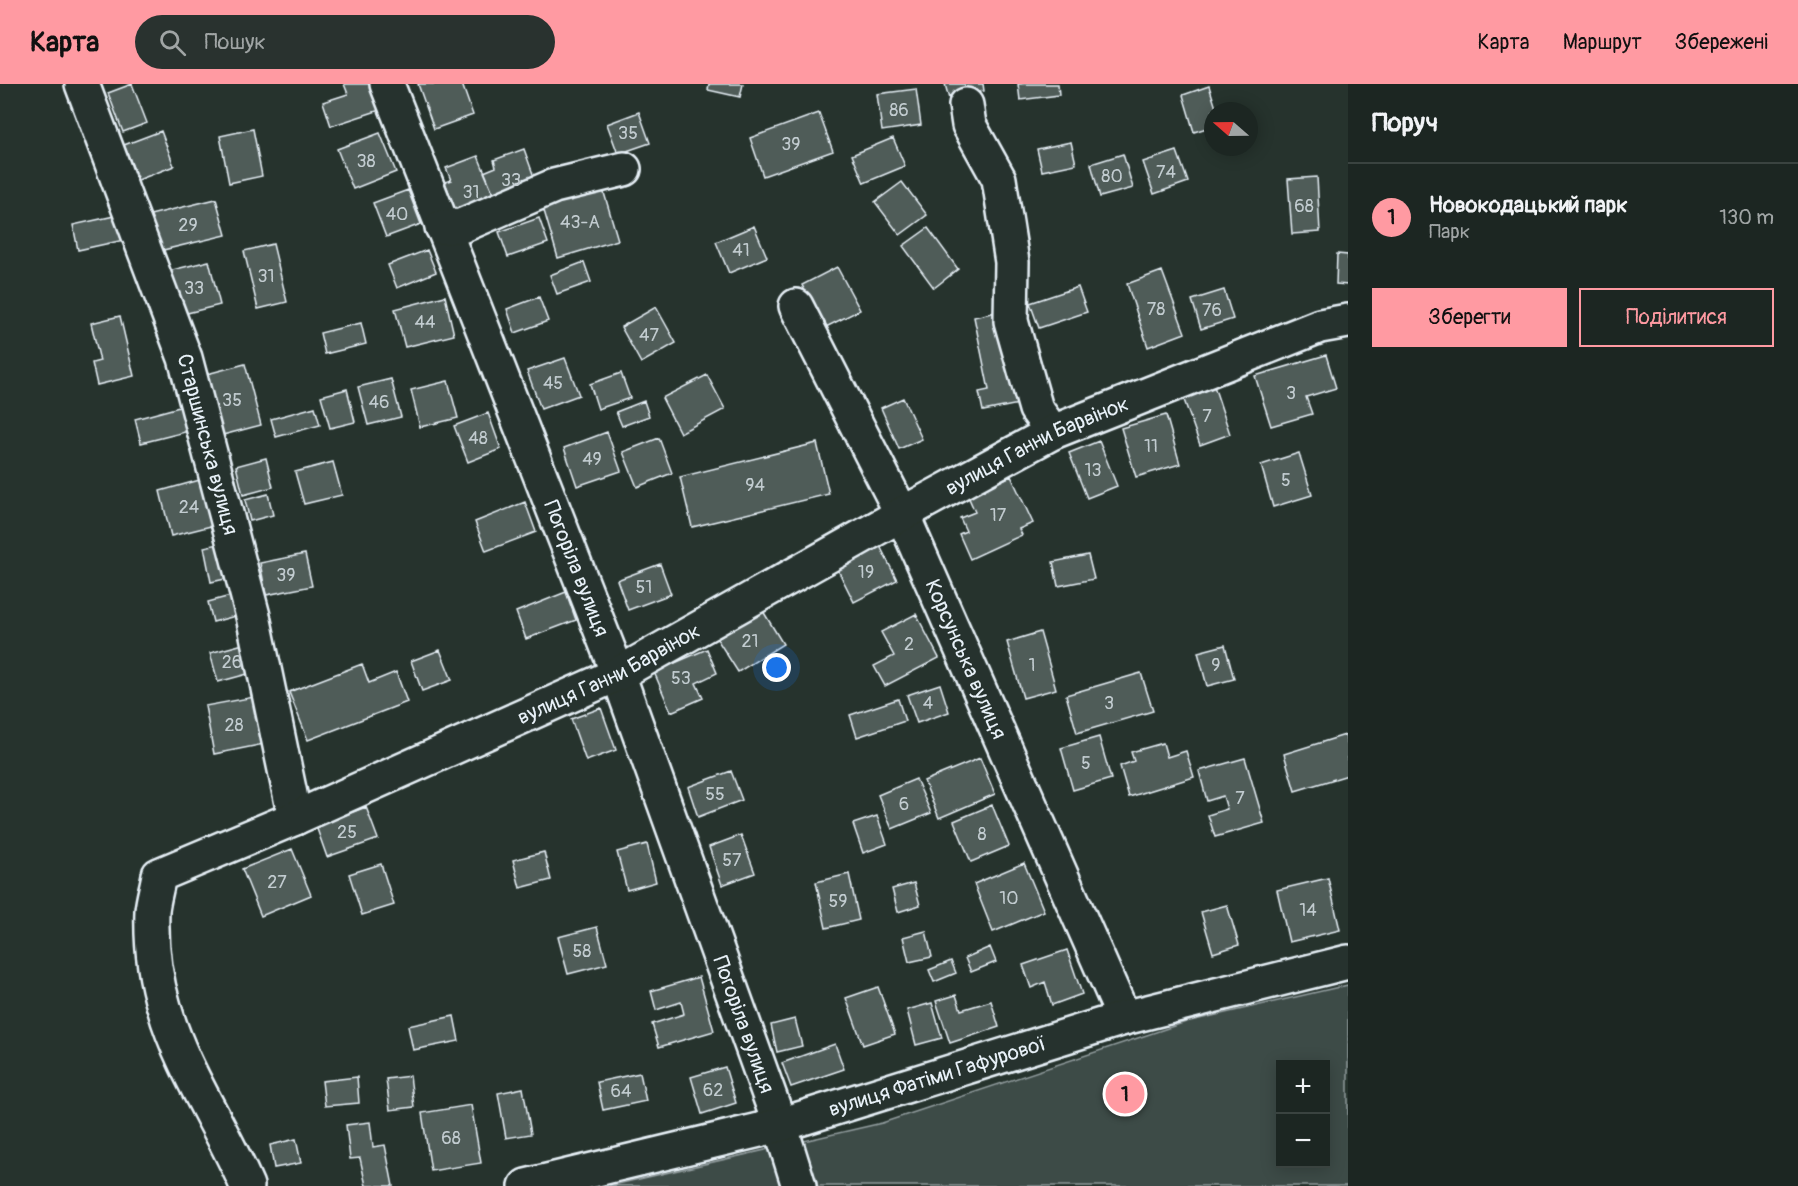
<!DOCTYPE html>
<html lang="uk">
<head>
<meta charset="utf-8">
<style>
  :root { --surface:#1c2622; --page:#29322f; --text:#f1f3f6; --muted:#a0a5a5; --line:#3a4340; --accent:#ff9aa2 }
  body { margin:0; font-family:Pangolin,sans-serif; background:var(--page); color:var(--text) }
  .controls { position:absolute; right:18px; bottom:18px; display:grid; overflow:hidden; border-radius:0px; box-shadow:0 3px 15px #0003 }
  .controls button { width:54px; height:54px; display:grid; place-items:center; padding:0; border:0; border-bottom:2px solid var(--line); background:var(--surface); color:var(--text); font:30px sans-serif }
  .compass { position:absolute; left:1204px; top:18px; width:54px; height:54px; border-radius:50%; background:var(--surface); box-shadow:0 3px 15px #0003; rotate:290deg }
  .you { position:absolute; left:777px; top:584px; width:21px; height:21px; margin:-15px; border:4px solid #fff; border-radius:50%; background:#1a73e8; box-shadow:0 0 0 9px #1a73e833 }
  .badge { display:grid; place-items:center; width:39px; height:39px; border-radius:50%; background:var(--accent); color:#111; font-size:20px; font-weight:700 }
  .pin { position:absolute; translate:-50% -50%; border:3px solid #fff; box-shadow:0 2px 6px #0006 }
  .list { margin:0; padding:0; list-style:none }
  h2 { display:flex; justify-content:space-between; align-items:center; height:78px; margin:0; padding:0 24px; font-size:26px }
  h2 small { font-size:20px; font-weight:400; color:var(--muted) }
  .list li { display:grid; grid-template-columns:39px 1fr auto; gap:18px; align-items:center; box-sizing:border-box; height:108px; padding:0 24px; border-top:2px solid var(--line) }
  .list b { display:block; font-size:22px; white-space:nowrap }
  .list p { margin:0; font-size:20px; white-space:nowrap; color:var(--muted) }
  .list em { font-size:20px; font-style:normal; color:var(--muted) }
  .actions { display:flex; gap:12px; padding:18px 24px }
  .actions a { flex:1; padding:14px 0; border:2px solid var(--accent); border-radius:0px; text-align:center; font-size:21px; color:var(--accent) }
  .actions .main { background:var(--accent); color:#111 }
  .icon { flex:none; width:33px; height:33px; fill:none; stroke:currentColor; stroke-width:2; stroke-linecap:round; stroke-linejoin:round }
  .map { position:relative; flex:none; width:1348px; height:1102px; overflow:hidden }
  header { display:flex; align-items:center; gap:36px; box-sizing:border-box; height:84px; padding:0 30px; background:var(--accent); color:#111 }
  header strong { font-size:28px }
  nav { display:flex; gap:33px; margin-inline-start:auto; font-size:21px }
  .search { width:420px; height:54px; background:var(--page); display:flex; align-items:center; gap:15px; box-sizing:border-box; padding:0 21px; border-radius:33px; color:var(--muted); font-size:22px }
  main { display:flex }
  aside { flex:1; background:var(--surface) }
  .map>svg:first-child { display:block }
  .green { fill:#3e4b47; stroke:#939ea0; stroke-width:1.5; fill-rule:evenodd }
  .building { fill:#505c59; stroke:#e8f1f8; stroke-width:1.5 }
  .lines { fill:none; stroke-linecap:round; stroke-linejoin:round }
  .minor-casing { stroke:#e8f1f8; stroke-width:38 }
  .minor { stroke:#26332d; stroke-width:33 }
  .labels { text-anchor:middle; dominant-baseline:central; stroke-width:5; stroke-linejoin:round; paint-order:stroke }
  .number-label { font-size:18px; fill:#c2ccd0 }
  .street-label { font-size:21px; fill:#e8f1f8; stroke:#26332d }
</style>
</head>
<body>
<header>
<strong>Карта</strong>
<div class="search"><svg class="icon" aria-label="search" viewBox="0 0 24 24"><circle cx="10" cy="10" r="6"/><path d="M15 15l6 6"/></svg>Пошук</div>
<nav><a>Карта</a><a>Маршрут</a><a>Збережені</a></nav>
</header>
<main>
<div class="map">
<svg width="1348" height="1102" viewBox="0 0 1348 1102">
  <rect width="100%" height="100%" fill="#26332d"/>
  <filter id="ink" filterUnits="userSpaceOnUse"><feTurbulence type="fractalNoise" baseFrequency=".0167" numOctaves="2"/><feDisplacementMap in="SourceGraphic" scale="12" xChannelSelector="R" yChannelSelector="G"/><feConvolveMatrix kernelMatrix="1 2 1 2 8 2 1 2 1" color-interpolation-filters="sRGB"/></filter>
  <g filter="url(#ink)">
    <path class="green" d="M1348 901V1102H609L882 1039 1186 938ZM1280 980H1326V1080H1280Z"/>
    <path class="building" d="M132 0 147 39 123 48 108 9Z
      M344 0H375L383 25 331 42 323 18 348 10Z
      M418 0H462L473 31 434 45Z
      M709 0H743L740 13 708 6Z
      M945 0H983L984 7 949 15Z
      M1018 0H1058L1059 11 1020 16Z
      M1209 2 1217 27H1213V42L1194 48 1183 11Z
      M916 5 921 41 882 47 877 10Z
      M639 28 650 59 618 70 607 40Z
      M819 29 833 67 763 92 750 54Z
      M253 45 262 92 229 99 220 52Z
      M161 47 174 82 138 96 124 61Z
      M380 49 396 88 353 105 337 65Z
      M893 54 905 82 864 99 852 71Z
      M1071 58 1076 80 1042 87 1037 65Z
      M524 65 538 104 497 118 484 88 496 83 494 76Z
      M1177 67 1188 98 1154 110 1143 78Z
      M1123 70 1133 104 1100 113 1091 80Z
      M478 72 497 118 458 133 445 98 451 96 446 84Z
      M1317 93 1320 148 1292 150 1288 95Z
      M902 98 927 131 900 151 875 118Z
      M602 102 618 156 558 174 542 120Z
      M408 106 421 140 386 153 373 119Z
      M216 115 226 151 159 167 150 131Z
      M119 131 124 156 78 166 73 141Z
      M539 134 548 159 508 173 499 148Z
      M754 142 767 173 729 189 716 158Z
      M928 144 958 185 934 204 903 162Z
      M273 160 287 218 258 225 244 167Z
      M427 166 436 188 397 204 388 181Z
      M1337 170 1348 171V201L1336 200Z
      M209 177 220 221 179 231 168 187Z
      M584 178 591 198 557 210 550 191Z
      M837 183 860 226 824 244 802 201Z
      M1162 187 1185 249 1148 263 1127 200Z
      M1078 203 1087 228 1039 244 1030 219Z
      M1224 206 1233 235 1201 245 1192 216Z
      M445 212 454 251 405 263 395 225Z
      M539 213 548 237 515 249 507 225Z
      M656 223 676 259 641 279 621 243Z
      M1000 227 1019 320 983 327 979 308 989 306 974 233Z
      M120 232 134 292 97 301 92 279 100 277 91 239Z
      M361 239 366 260 325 270 320 249Z
      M1326 271 1336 304 1306 313 1312 330 1271 342 1255 292Z
      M565 274 579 311 541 325 527 287Z
      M245 280 261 341 219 352 203 291Z
      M621 289 630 314 598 325 590 300Z
      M707 291 725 325 680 349 662 314Z
      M391 295 401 333 368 341 358 303Z
      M448 297 458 334 420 343 411 306Z
      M1214 302 1230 350 1200 361 1183 313Z
      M347 305 355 338 330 344 321 312Z
      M903 314 922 355 899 365 881 324Z
      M644 317 649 332 622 342 616 328Z
      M183 322 189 347 141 359 135 335Z
      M315 323 320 341 276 353 271 335Z
      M488 329 501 365 468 378 454 342Z
      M1166 331 1180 380 1136 393 1121 344Z
      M607 348 621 387 577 402 564 364Z
      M659 354 672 389 637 403 623 368Z
      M1099 357 1117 402 1087 414 1069 369Z
      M817 359 829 410 692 443 680 393Z
      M1299 369 1312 411 1273 423 1261 381Z
      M266 374 273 403 243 411 236 382Z
      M333 378 342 411 304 420 295 388Z
      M1011 392 1033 439 1019 445 1022 451 970 475 959 450 966 447 960 434 975 428 968 412Z
      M207 394 219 440 171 452 160 407Z
      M268 410 273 431 250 437 245 416Z
      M525 418 536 448 486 467 475 438Z
      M878 458 897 496 854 518 835 480Z
      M223 459 230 494 211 498 204 463Z
      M305 470 312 502 266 511 260 479Z
      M1088 471 1094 495 1058 502 1053 478Z
      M660 480 671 510 628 526 617 496Z
      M566 508 576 536 526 555 516 528Z
      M238 510 243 530 213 538 208 518Z
      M763 527 783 560 738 588 717 555Z
      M916 530 939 574 885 602 874 582 894 572 881 548Z
      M1040 548 1056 605 1023 614 1007 558Z
      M247 559 255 588 218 598 210 569Z
      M1225 561 1234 595 1207 602 1198 568Z
      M707 565 717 589 696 599 703 614 671 628 654 588Z
      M440 566 452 596 422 607 411 577Z
      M362 580 369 599 396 588 407 618 308 656 289 608Z
      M1141 589 1153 627 1077 649 1066 611Z
      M940 600 949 628 917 639 907 611Z
      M254 613 264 660 214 670 205 622Z
      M898 615 905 637 857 653 850 631Z
      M601 624 616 666 586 677 571 635Z
      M1345 651 1348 662V691L1295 707 1284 670Z
      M1099 653 1111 695 1073 706 1061 664Z
      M1163 659 1167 673 1186 667 1194 693 1129 713 1120 682 1134 677 1131 668Z
      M980 674 995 710 939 734 924 697Z
      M1245 674 1264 739 1215 753 1208 731 1227 725 1223 712 1207 717 1199 687Z
      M731 687 742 716 698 733 688 703Z
      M916 695 931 729 892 745 878 711Z
      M992 721 1009 762 971 778 954 737Z
      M366 723 378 755 327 773 316 742Z
      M877 732 887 760 863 769 853 740Z
      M741 751 755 789 722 801 709 763Z
      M647 760 656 798 627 806 617 768Z
      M292 765 311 811 261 832 242 785Z
      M544 768 551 796 520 804 513 776Z
      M1024 779 1044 827 993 848 974 800Z
      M381 780 394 821 362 831 349 790Z
      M849 790 859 836 826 844 816 798Z
      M1328 794 1340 846 1289 858 1277 806Z
      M914 799 920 821 898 828 892 805Z
      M1227 821 1239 861 1213 869 1201 828Z
      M597 843 607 880 568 890 558 853Z
      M926 847 932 873 909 878 903 853Z
      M990 863 996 878 971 888 965 874Z
      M1067 866 1082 910 1052 921 1045 898 1031 904 1023 881Z
      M951 877 956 889 934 898 929 886Z
      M699 893 714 947 659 963 652 940 684 930 681 918 656 926 651 907Z
      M878 903 895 950 863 961 846 914Z
      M956 911 961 926 991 917 999 943 950 959 936 917Z
      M932 919 942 954 916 961 907 926Z
      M454 932 459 957 413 966 408 942Z
      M795 935 802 962 777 968 771 941Z
      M835 960 844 985 791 1003 782 979Z
      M725 983 736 1019 702 1030 691 993Z
      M640 989 646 1017 603 1026 597 998Z
      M410 992 414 1023 390 1026 386 995Z
      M357 993 359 1019 325 1022 322 997Z
      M523 1004 531 1050 506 1054 498 1009Z
      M471 1021 481 1079 431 1087 422 1029Z
      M370 1038 373 1063 385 1061 393 1102H366L360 1074 350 1075 346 1041Z
      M296 1055 301 1079 274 1084 270 1061Z"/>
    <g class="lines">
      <g class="minor-casing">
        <g id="minor">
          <path id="s1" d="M82 0 185 274 253 532 295 734"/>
          <path id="s2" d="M387 0 618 590 780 1041 799 1102"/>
          <path d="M966 21 969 41 999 95 1012 178 1011 237 1036 325 1053 348"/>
          <path d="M442 143 461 142 554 102 624 85"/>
          <path id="s3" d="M796 222 902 430 1124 934"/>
          <path id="s4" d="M247 1102C222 1043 181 984 164 923 155 894 151 858 152 827 153 816 157 803 159 791L295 734 618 590 902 430 1053 348 1320 242 1348 237"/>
          <path id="s5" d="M526 1102 780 1041 1124 934 1348 878"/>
        </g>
      </g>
      <use href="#minor" class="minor"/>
    </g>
  </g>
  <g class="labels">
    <g class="number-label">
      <text x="899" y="26">86</text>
      <text x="628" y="49">35</text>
      <text x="791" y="60">39</text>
      <text x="366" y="77">38</text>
      <text x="1166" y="88">74</text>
      <text x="1112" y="92">80</text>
      <text x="511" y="96">33</text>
      <text x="471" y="108">31</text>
      <text x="1304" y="122">68</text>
      <text x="397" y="130">40</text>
      <text x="580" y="138">43-А</text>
      <text x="188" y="141">29</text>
      <text x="741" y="166">41</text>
      <text x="266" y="192">31</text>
      <text x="194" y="204">33</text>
      <text x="1156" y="225">78</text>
      <text x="1212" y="226">76</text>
      <text x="425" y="238">44</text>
      <text x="649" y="251">47</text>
      <text x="553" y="299">45</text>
      <text x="1291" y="309">3</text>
      <text x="232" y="316">35</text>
      <text x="379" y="318">46</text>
      <text x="1207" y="332">7</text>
      <text x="478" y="354">48</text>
      <text x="1151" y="362">11</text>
      <text x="592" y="375">49</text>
      <text x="1093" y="386">13</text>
      <text x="1286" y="396">5</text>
      <text x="755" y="401">94</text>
      <text x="189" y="423">24</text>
      <text x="998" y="431">17</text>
      <text x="866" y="488">19</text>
      <text x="286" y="491">39</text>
      <text x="644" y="503">51</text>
      <text x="750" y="557">21</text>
      <text x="909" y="560">2</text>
      <text x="232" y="578">26</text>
      <text x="1032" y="581">1</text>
      <text x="1216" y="581">9</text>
      <text x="681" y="594">53</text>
      <text x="928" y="619">4</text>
      <text x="1109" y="619">3</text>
      <text x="234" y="641">28</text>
      <text x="1086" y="679">5</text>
      <text x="715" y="710">55</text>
      <text x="1240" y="714">7</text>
      <text x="904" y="720">6</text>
      <text x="347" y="748">25</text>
      <text x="982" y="750">8</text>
      <text x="732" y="776">57</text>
      <text x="277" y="798">27</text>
      <text x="1009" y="814">10</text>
      <text x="838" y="817">59</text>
      <text x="1308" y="826">14</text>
      <text x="582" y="867">58</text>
      <text x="713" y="1006">62</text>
      <text x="621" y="1007">64</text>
      <text x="451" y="1054">68</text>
    </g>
    <g class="street-label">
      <text stroke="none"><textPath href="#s1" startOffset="382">Старшинська вулиця</textPath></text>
      <text stroke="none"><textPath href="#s4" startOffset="1310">вулиця Ганни Барвінок</textPath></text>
      <text stroke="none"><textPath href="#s2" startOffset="520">Погоріла вулиця</textPath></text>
      <text stroke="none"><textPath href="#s3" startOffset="392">Корсунська вулиця</textPath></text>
      <text stroke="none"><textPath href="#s4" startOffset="824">вулиця Ганни Барвінок</textPath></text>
      <text stroke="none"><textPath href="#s2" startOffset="1006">Погоріла вулиця</textPath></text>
      <text stroke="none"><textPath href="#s5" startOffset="426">вулиця Фатіми Гафурової</textPath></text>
    </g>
  </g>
</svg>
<div class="controls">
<button>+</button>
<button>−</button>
</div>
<svg class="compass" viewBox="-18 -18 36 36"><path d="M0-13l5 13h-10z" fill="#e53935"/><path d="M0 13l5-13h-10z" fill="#a0a5a5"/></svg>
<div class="you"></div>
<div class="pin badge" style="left:1125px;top:1010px">1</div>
</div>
<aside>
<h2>Поруч<small></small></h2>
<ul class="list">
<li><span class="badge">1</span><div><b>Новокодацький парк</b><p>Парк</p></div><em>130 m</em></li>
</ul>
<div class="actions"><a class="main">Зберегти</a><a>Поділитися</a></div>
</aside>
</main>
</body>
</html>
